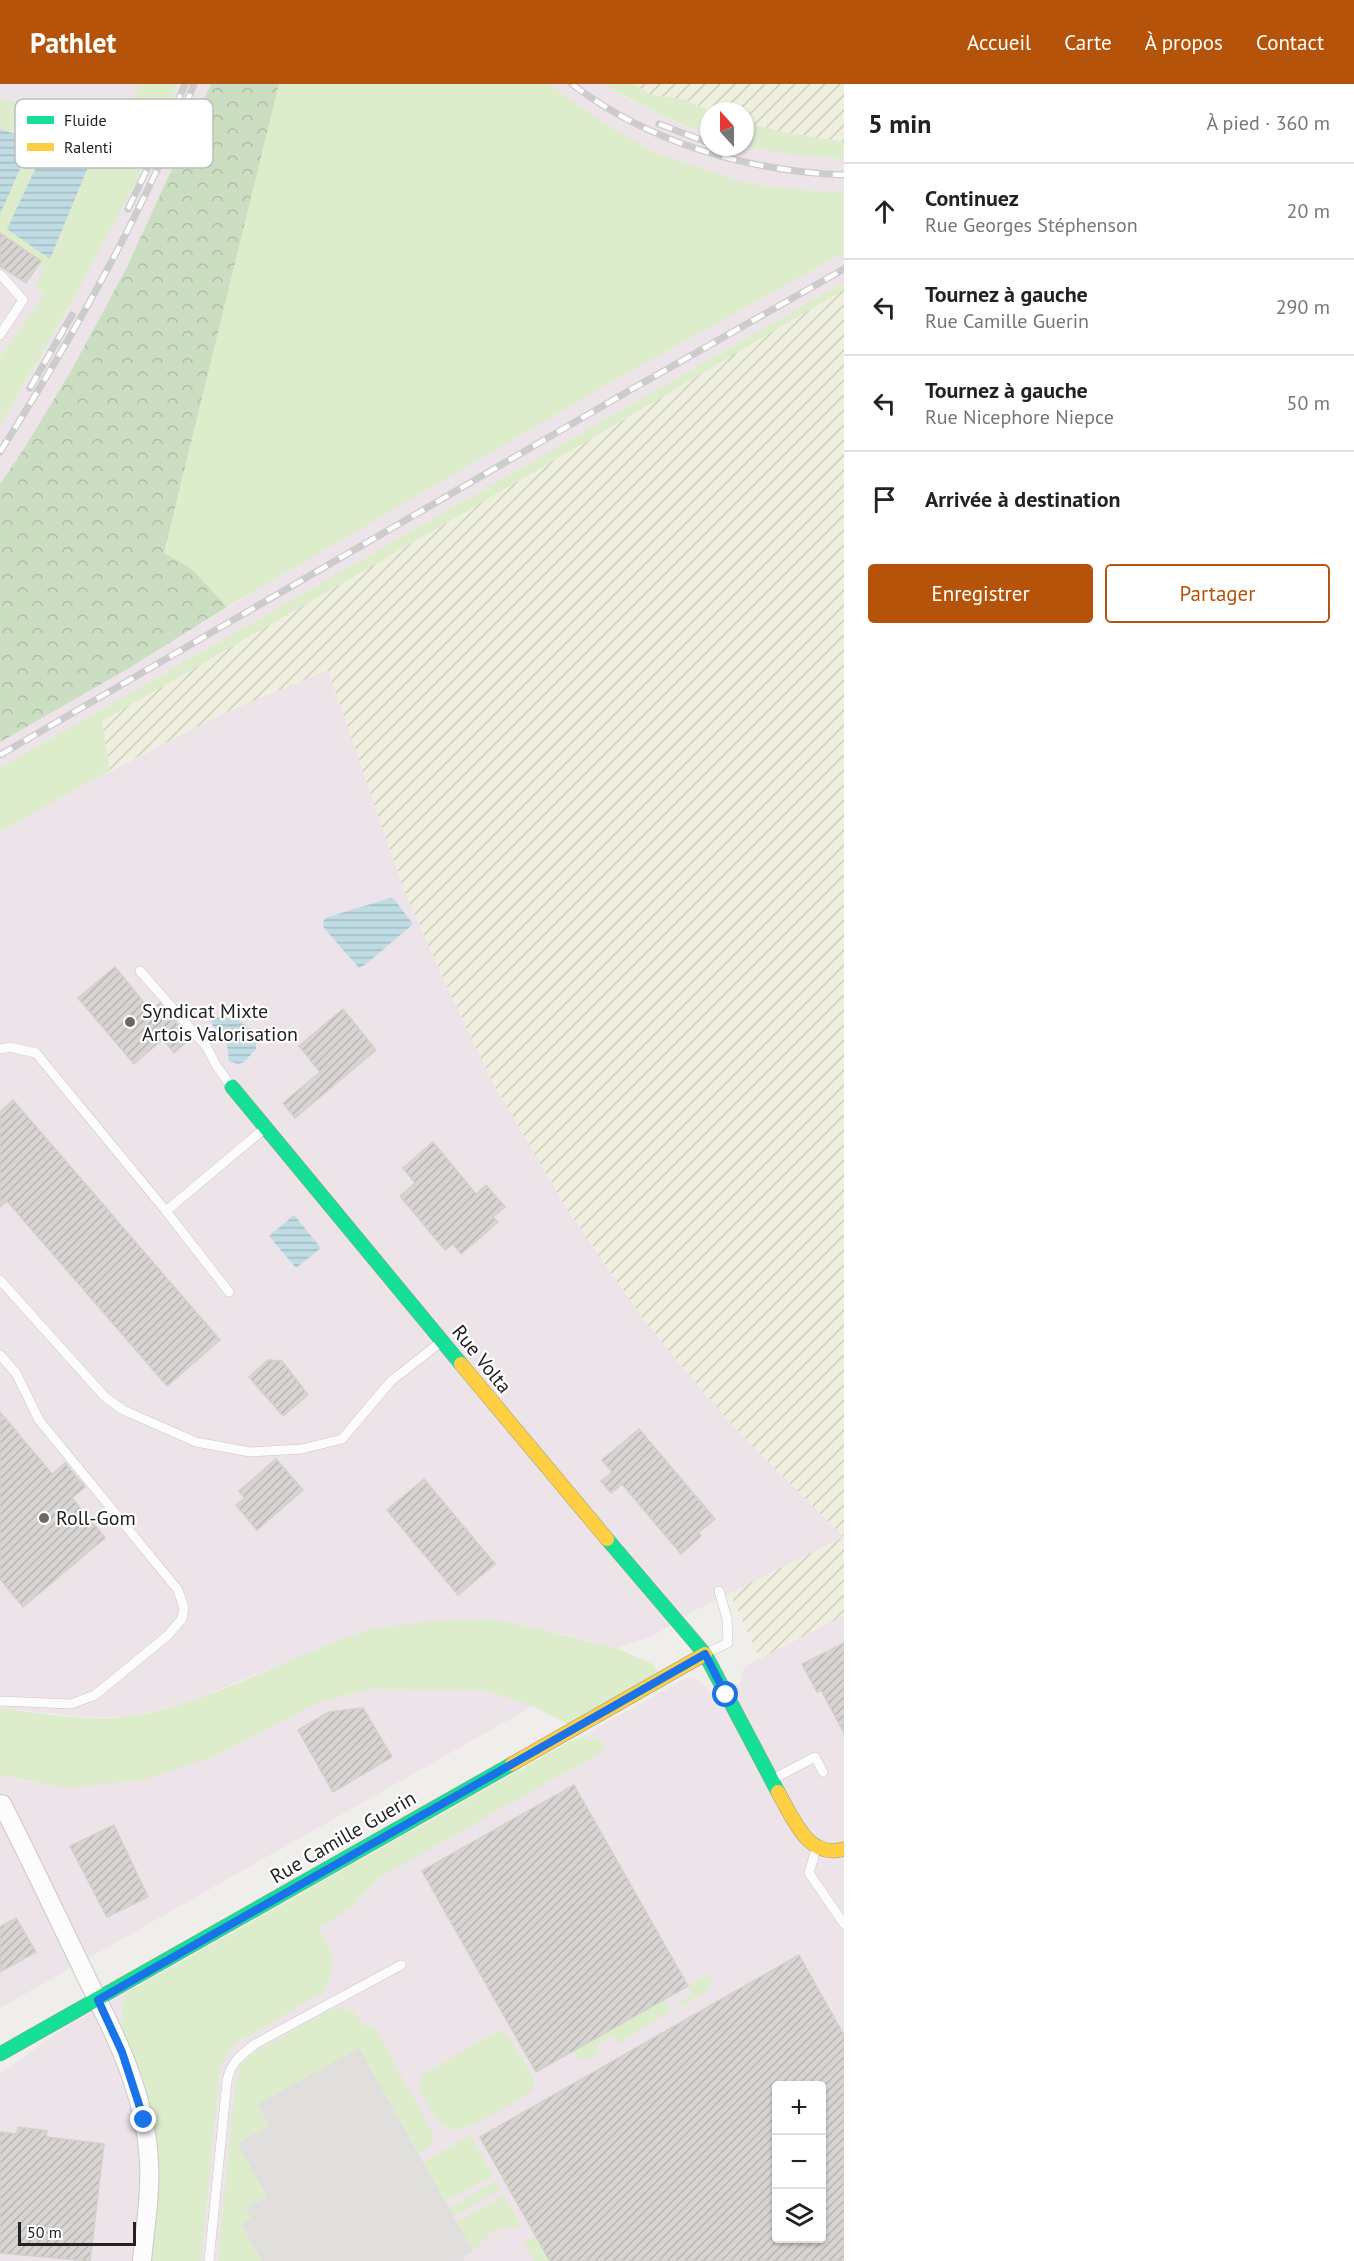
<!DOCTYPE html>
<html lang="fr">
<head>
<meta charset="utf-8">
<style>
  :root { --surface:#fff; --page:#f2f2f2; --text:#222; --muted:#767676; --line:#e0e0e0; --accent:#b45309 }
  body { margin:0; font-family:"PT Sans",sans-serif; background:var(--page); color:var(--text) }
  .controls { position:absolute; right:18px; bottom:18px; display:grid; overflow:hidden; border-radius:6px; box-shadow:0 2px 4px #0004 }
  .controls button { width:54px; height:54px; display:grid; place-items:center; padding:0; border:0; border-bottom:2px solid var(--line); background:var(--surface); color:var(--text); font:30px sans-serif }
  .compass { position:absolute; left:700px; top:18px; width:54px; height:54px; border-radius:50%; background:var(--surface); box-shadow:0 2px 4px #0004; rotate:339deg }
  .scale { position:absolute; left:18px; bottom:15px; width:118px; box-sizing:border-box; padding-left:6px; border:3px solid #222; border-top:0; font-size:16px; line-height:21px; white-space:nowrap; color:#222; -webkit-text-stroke:4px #fff; paint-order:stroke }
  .stop { position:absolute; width:18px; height:18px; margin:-14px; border:4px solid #1a73e8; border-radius:50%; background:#fff }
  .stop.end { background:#1a73e8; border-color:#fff; box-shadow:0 2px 6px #0008 }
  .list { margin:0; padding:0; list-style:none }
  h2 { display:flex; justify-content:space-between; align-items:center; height:78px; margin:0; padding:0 24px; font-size:26px }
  h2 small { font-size:20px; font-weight:400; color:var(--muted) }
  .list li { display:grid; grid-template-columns:39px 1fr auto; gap:18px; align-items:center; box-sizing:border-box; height:96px; padding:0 24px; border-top:2px solid var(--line) }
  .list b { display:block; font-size:22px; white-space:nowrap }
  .list p { margin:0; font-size:20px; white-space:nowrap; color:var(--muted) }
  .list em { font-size:20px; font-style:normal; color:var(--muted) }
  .actions { display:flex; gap:12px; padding:18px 24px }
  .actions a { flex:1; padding:14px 0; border:2px solid var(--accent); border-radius:6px; text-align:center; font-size:21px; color:var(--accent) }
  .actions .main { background:var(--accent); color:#fff }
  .icon { flex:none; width:33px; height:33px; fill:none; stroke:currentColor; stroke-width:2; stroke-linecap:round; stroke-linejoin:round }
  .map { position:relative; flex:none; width:844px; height:2177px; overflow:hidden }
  header { display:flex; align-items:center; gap:36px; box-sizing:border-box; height:84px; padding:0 30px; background:var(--accent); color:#fff }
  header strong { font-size:28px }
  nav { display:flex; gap:33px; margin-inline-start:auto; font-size:21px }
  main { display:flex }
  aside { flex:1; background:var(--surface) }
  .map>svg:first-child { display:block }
  .industrial { fill:#ede4e9; fill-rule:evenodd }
  .farmland { fill:url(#farmland-furrows) }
  .grass { fill:#ddeccb; fill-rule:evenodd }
  .forest { fill:url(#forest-crowns) }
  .parking { fill:#e0dfde }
  .water { fill:url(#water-rules) }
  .building { fill:url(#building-hatch); stroke:#d3d0cc; stroke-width:1.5; fill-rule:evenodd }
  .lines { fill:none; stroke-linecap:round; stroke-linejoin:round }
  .lane-casing { stroke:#c9c8c7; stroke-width:10 }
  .street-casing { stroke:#c9c8c7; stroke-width:20 }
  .fast-casing { stroke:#999a82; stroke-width:15 }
  .slow-casing { stroke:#999a82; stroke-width:15 }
  .lane { stroke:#fdfcfc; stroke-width:9 }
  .street { stroke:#fdfcfc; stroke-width:18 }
  .fast { stroke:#16e098; stroke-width:14 }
  .slow { stroke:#ffcf43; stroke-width:14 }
  .rail-casing { stroke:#ccc; stroke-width:7 }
  .rail { stroke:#fff; stroke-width:4.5; stroke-dasharray:14; stroke-linecap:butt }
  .route { stroke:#1a73e8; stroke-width:8 }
  .poi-dot { fill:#6a6968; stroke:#fff; stroke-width:2 }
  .labels { text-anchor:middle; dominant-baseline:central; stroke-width:4.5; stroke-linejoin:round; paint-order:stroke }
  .poi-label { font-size:20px; fill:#222; stroke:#fff; text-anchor:start }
  .street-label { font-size:20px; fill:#222; stroke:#fff }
  .key { fill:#fff; stroke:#bdbdbd; stroke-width:1.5 }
  .key-label { font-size:16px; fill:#222 }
</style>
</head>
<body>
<header>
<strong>Pathlet</strong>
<nav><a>Accueil</a><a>Carte</a><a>À propos</a><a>Contact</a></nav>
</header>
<main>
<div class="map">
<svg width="844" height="2177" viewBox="0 0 844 2177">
  <defs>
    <pattern id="farmland-furrows" width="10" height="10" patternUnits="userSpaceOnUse" patternTransform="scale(1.5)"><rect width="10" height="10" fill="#efefdf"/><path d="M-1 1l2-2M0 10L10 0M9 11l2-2" fill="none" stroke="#cdcdbf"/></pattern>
    <pattern id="forest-crowns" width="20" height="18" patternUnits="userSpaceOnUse" patternTransform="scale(1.5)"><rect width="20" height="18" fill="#cbdec1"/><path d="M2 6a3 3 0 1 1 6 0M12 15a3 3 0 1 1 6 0" fill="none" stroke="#aebea6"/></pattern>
    <pattern id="water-rules" width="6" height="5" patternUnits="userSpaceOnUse" patternTransform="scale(1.5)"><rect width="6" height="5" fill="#bfdbe3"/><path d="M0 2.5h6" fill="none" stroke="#a4bcc2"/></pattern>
    <pattern id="building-hatch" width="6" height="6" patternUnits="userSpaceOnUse" patternTransform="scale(1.5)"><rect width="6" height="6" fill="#d7d4d2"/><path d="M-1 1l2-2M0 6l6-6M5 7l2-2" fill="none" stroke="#b8b6b4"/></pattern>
  </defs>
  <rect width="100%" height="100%" fill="#f0eeeb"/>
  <path class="industrial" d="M0 0H139L127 42 44 210 0 274Z
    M177 0H211L126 185 71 287 25 363 0 400V343L82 200 134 101Z
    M549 0H604L631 17 682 41 709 50V63L745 62 785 70 844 75V109L780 104 743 98 657 69 610 43Z
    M844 169V198L0 684V658L131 583 335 458 615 296Z
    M328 586 403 803 442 892 492 997 567 1125 641 1232 690 1292 745 1355 844 1453 694 1527 653 1552 617 1564 561 1550 334 1559 188 1618 130 1633H86L0 1624V747L50 719 226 628Z
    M844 1531V2177H0V1990L62 1945 686 1594 701 1597 714 1613 740 1599 744 1583ZM776 2002H822V2154H776Z
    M417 1604 484 1606 533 1622 0 1924V1691L36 1699 214 1672 318 1619 370 1605Z"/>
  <path class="farmland" d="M633 0H844V58L783 48 745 38V27H711L683 15 652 11Z
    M844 206V1531L760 1575 730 1509 844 1453 745 1355 690 1292 641 1232 567 1125 492 997 442 892 403 803 328 586 226 628 110 687 101 638 439 443 636 329 735 268Z"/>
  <path class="grass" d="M139 0H177L134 101 82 200 0 342V274L44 210 34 202 44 186 38 182 41 177 0 149V130L33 56 0 45V15L127 42ZM91 77 50 175 8 145 22 116Z
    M279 0H549L610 43 657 69 743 98 780 104 844 109V169L615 296 227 523 192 485 164 470Z
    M604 0H633L652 11 683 15 711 27H709V50C672 37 637 21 604 0Z
    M745 38 783 48 844 58V75L785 70 745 62Z
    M844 198V206C748 261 654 319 558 374 406 463 254 550 102 637L110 687 0 747V684Z
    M494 1535 617 1564 654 1581 661 1595 575 1644 533 1622 484 1606 370 1605 318 1619 214 1672 143 1696 66 1704 0 1691V1624C40 1629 93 1639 132 1632 210 1619 280 1577 354 1551 399 1536 448 1537 494 1535Z
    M594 1653 603 1658 605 1666 379 1794 351 1824 318 1844C333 1871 339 1878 324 1908L241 1956 231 1965 220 1982 201 2177H149C153 2143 161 2106 159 2071 157 2047 150 2022 144 1999 135 1969 109 1939 128 1908L571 1657Z
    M708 1889 712 1896 706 1908 681 1923 677 1920 692 1911 688 1902Z
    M664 1915 670 1926 668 1929 618 1960 613 1952 597 1961 600 1968 587 1976 578 1974 573 1967Z
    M338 1924 352 1926 368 1945 374 1942 434 2051C433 2061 427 2065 419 2070L359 1964 269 2041 238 2060 267 2113 246 2124 251 2135 241 2141 262 2177H218L235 2002 242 1979 251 1971 325 1928Z
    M501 1948 508 1951 535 1997 532 2007C518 2017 475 2043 460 2045 451 2046 444 2044 438 2038L418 2004 421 1991 495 1949Z
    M471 2051 493 2092 445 2118 423 2078Z
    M496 2097 501 2105 454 2132 449 2124Z
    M504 2111 521 2141 514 2144 512 2142 493 2148 473 2167 457 2138Z
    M536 2152 550 2177H534L524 2159Z"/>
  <path class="forest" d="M211 0H279L164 469 192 485 227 523 131 583 0 658V400L25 363 71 287 126 185Z"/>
  <path class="parking" d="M359 1964 473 2167 463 2173 465 2177H262L241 2140 251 2135 246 2124 267 2113 238 2060 269 2041 258 2020Z"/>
  <path class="water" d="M0 45 33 56 0 130Z
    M46 62 91 76 50 175 7 145Z
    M390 814 394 815 413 840 366 880 359 884 324 844 323 838 325 834Z
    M217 933 239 936 256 950V965L244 978 238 980 229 977 227 961 210 937Z
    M294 1131 321 1164 296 1184 269 1152Z"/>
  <path class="building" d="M0 149 41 177 26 199 0 182Z
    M115 883 151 927 160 919 185 949 188 956 174 969 163 955 134 980 78 914Z
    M343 925 376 966 295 1034 283 1019 320 988 299 962Z
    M13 1016 220 1256 167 1302 7 1117 0 1123V1028Z
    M433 1058 476 1110 486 1101 505 1123 493 1133 498 1138 461 1170 453 1160 445 1166 400 1112 415 1099 403 1084Z
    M268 1276 282 1277 308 1311 283 1332 249 1293Z
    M0 1328 52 1390 65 1379 85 1403 72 1414 105 1454 23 1523 0 1495Z
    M639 1345 715 1435 698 1449 701 1452 681 1470 622 1400 611 1409 601 1397 612 1388 602 1376Z
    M276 1375 303 1406 257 1446 236 1421 245 1414 239 1407Z
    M424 1395 495 1480 458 1511 387 1426Z
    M844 1559V1649L821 1606 817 1608 802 1580Z
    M363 1624 392 1673 333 1708 298 1646 329 1628Z
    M574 1701 688 1902 536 1988 422 1787Z
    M114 1741 148 1813 107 1833 70 1762Z
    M16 1834 36 1868 0 1888V1843Z
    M799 1871 844 1951V2177H550L480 2053ZM777 2001H822V2154H777Z
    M18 2043 47 2047 46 2053 104 2060 90 2177 0 2169V2048L17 2050Z"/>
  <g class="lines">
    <g class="lane-casing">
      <path id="lane" d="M0 190 23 216 0 251
        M140 887 206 962 216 981 230 1001
        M0 965 10 963 36 969 166 1127
        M0 1196 105 1313 123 1326 196 1358 250 1368 302 1365 342 1355 391 1297 441 1258
        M229 1208 166 1127 264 1045
        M0 1271 16 1289 39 1336 178 1506 184 1524 182 1535 167 1552 95 1611 71 1620 0 1617
        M707 1569 728 1559 727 1534 719 1507
        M773 1695 815 1673 823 1688
        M816 1765 809 1789 844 1840
        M209 2177 227 1997C231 1978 240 1972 255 1960L401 1881"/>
    </g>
    <g class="street-casing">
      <path id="street" d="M2 1720C35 1785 66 1851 98 1917 123 1966 146 2020 149 2077 151 2110 145 2144 142 2177"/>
    </g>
    <g class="fast-casing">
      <path id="fast" d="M232 1003 461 1280
        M607 1455 705 1570 778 1708
        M0 1970 512 1680"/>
    </g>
    <g class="slow-casing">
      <path id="slow" d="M461 1280 607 1455
        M512 1680 705 1570
        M778 1708C793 1734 808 1776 844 1765"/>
    </g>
    <use href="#lane" class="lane"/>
    <use href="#street" class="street"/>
    <use href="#fast" class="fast"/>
    <use href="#slow" class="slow"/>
    <g class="rail-casing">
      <path id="rail" d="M572 0C649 59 748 87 844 91
        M659 40 709 59
        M128 125 168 41 185 0
        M30 304 72 231
        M0 368C74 251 143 129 194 0
        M0 671 632 305 844 185"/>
    </g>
    <use href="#rail" class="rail"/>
  </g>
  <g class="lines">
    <path class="route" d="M144 2036 122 1968 98 1916 705 1570 726 1611"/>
  </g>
  <g class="poi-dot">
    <circle cx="130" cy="938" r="6"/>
    <circle cx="44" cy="1434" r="6"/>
  </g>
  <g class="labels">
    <g class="poi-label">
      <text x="142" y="927">Syndicat Mixte<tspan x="142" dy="23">Artois Valorisation</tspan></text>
      <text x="56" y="1434">Roll-Gom</text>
    </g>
    <g class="street-label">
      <text transform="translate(482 1275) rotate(51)">Rue Volta</text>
      <text transform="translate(343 1753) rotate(-30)">Rue Camille Guerin</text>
    </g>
  </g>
  <rect x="15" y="15" width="198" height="69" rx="9" class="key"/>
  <rect x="27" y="32" width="27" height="8" fill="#16e098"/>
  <rect x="27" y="59" width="27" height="8" fill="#ffcf43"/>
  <g class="key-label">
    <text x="64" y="42">Fluide</text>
    <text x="64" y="69">Ralenti</text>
  </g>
</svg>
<div class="controls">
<button>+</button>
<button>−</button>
<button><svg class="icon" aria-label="layers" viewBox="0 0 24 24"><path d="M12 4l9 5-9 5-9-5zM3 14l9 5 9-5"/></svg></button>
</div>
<svg class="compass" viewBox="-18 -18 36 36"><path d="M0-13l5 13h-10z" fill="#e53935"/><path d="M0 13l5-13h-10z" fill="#767676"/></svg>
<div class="scale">50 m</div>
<div class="stop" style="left:726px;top:1611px"></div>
<div class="stop end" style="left:144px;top:2036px"></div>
</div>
<aside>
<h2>5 min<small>À pied · 360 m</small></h2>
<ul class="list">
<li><svg class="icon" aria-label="ahead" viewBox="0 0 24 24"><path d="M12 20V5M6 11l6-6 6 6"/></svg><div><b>Continuez</b><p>Rue Georges Stéphenson</p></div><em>20 m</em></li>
<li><svg class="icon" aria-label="left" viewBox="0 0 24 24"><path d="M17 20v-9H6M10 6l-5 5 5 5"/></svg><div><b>Tournez à gauche</b><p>Rue Camille Guerin</p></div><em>290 m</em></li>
<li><svg class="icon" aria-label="left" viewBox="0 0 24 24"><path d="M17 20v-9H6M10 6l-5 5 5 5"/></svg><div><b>Tournez à gauche</b><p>Rue Nicephore Niepce</p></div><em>50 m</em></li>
<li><svg class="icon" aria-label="arrive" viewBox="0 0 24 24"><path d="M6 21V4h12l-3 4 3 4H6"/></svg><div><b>Arrivée à destination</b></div></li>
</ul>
<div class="actions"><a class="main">Enregistrer</a><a>Partager</a></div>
</aside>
</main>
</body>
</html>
